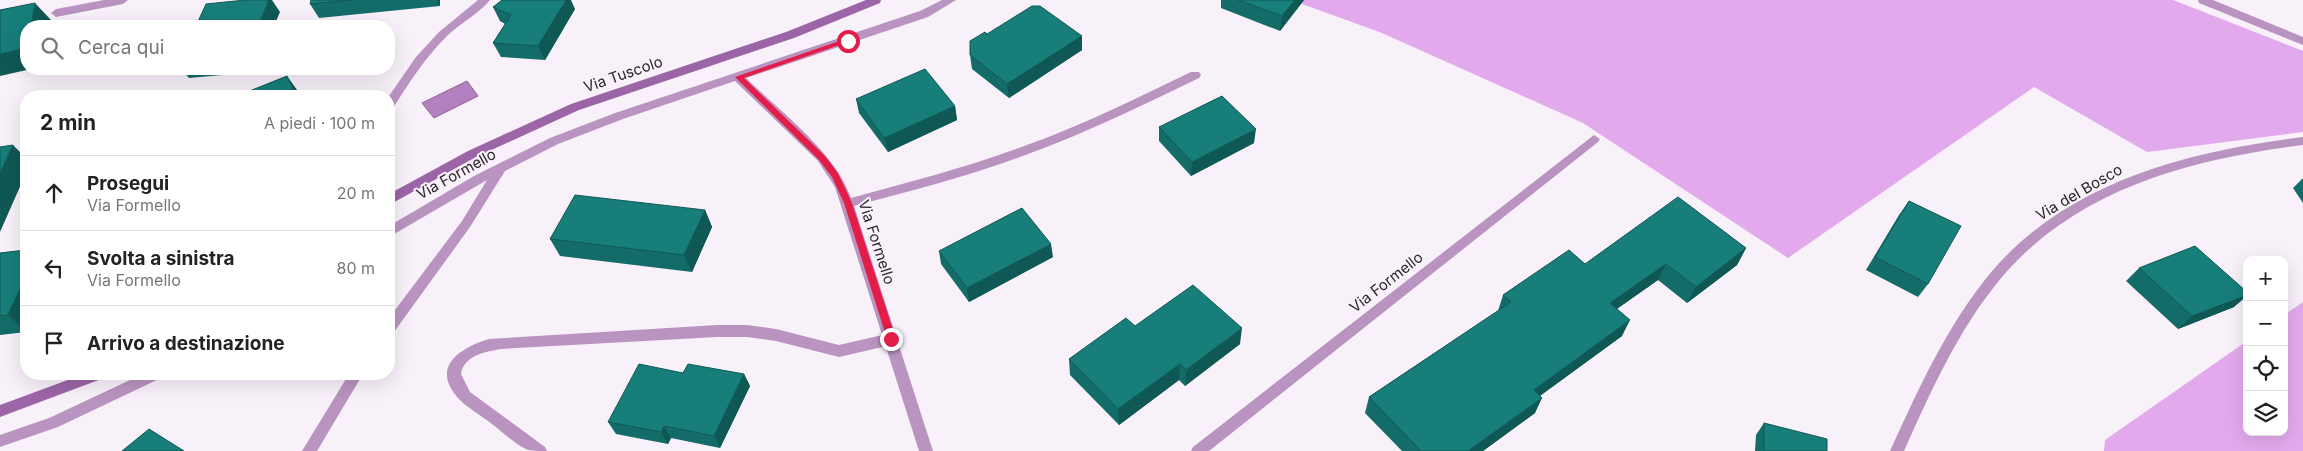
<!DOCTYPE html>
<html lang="it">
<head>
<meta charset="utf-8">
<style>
  :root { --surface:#fff; --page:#f6f6f6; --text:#222; --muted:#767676; --line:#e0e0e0 }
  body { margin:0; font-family:Inter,sans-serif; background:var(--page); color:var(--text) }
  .controls { position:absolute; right:15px; bottom:15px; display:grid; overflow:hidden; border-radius:10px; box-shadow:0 5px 20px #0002 }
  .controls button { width:45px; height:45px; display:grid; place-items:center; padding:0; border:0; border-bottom:1px solid var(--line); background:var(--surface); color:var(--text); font:25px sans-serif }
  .stop { position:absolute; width:15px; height:15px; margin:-11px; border:4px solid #e11d48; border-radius:50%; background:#fff }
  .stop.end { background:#e11d48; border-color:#fff; box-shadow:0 1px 5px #0008 }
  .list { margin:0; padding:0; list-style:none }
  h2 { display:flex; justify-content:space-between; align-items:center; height:65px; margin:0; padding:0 20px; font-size:21px }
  h2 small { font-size:16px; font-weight:400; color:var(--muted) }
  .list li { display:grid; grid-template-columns:32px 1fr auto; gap:15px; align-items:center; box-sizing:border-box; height:75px; padding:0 20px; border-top:1px solid var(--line) }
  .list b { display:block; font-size:19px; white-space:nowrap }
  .list p { margin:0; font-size:16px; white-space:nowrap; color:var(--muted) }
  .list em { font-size:16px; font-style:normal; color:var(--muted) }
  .icon { flex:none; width:28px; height:28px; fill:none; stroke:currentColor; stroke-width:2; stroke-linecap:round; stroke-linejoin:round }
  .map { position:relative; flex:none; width:2303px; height:451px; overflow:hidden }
  .search { position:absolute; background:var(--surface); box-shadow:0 5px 20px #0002; left:20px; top:20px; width:375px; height:55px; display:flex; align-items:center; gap:12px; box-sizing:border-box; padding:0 18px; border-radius:20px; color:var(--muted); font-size:19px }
  .panel { position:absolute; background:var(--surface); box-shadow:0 5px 20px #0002; left:20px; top:90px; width:375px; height:290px; border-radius:20px }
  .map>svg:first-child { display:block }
  .forest { fill:#e2aaed }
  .water { fill:#b580c0; stroke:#8b6592 }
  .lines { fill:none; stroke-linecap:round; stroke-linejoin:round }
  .lane { fill:#ba94c1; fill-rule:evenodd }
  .street { fill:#ba94c1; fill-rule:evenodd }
  .secondary { fill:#9c65a7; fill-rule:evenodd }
  .wall { fill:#146c69 }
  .shaded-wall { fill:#105855 }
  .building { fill:#177e7a; stroke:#105855 }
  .route { fill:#e11d48 }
  .labels { text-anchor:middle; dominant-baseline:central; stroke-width:4; stroke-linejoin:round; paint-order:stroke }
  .street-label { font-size:15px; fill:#282528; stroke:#f9f1fa }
</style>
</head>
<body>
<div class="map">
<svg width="2303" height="451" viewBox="0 0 2303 451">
  <rect width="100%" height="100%" fill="#f9f1fa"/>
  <path class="forest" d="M1291 0H2173L2303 51V132L2147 152 2034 87 1788 258 1583 123 1382 33Z
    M2303 302V451H2104L2105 440 2247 341V432H2284V315Z"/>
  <path class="water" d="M467 81 478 96 434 118 422 103Z"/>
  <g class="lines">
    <path class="lane" d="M717 325H747L776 329 839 345 891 333 896 335 898 339 896 343 891 345 839 357 776 341 747 337H717L501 349C485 352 464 355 461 374L470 392 545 447 547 451C542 451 533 451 528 450 516 445 499 429 488 421 479 414 468 408 460 400 429 368 459 348 489 339Z"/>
    <path class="street" d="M104 0H128L123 4 56 17 51 13 56 9Z
      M478 0H490C482 11 458 25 446 37 425 58 409 83 393 108L389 109V96L416 57 439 32Z
      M942 0H956L928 17 746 78C779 110 836 153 851 198 910 182 969 167 1027 145 1083 125 1137 98 1191 72H1199L1201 75 1199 78C1145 104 1092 130 1036 151 977 174 915 190 854 206L933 451H919L835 187 818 161 735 81 623 119 558 144 505 171 470 227 394 332 389 333V318L462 221 487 180 389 237V226L474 176 550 138 615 113 920 11Z
      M2198 0H2213L2303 37V45L2199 3Z
      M1594 135 1600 139 1598 142 1209 451H1191L1193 447Z
      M2303 137V145C2192 159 2078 188 2002 277 1959 328 1931 391 1904 451H1890C1919 388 1948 323 1993 270 2071 180 2190 151 2303 137Z
      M143 374H163L161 378 58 427 0 447V435L49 418Z
      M349 374H363L317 451H302Z"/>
    <path class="secondary" d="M866 0H881L880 3 794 38 579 110 476 157 389 205V194L468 151 571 104 786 32Z
      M84 374H106L104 378 0 417V405Z"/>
  </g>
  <path class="wall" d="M311 0H440V6L319 18 310 4Z
    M1221 0H1304L1280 31 1221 8Z
    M493 7 575 9 545 60 501 57 493 43 505 24 500 21Z
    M987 34 1082 36V50L1009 98 972 69 970 55Z
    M181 69H256L255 72 189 78Z
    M856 99 955 106 957 120 888 152 859 113Z
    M1159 127 1254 143 1191 176 1159 141Z
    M2303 178V203L2293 188Z
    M1909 201 1928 284 1918 297 1866 270 1899 215Z
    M705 210 712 227 692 272 560 256 550 239Z
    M1746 248 1737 265 1687 303 1658 280 1617 309 1622 336 1540 396 1535 413 1483 451H1402L1365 413 1369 397 1498 311 1503 295 1585 264Z
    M26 250V332L0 335V253Z
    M939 251 1053 257 969 302 941 264Z
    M2139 268 2234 307 2178 329 2126 281Z
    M1135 326 1240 344 1185 386 1179 380 1119 425 1070 375 1069 359Z
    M683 373 744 374 750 386 720 448 671 438 668 444 616 434 608 422Z
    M1764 423 1827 451H1755L1756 435Z"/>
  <path class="shaded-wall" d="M269 0H272L280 12 274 26H258Z
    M437 0H440V6Z
    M566 0H571L575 9 545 60 538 46Z
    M1295 0H1304L1280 31 1282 16Z
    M35 3 51 20 50 26H31Z
    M1082 36V50L1009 98 1007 84Z
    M26 48V69H31L0 76V54Z
    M287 76 300 94 301 96H296Z
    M955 106 957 120 888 152 884 138Z
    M1256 129 1254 143 1191 176 1192 162Z
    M13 145 26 158V173L0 232V173Z
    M705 210 712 227 692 272 684 255Z
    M1051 244 1053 257 969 302 967 288Z
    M1746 248 1737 265 1687 303 1696 287Z
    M1666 264 1658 280 1602 319 1610 303Z
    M26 276V331L8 315Z
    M2247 295V296L2234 307 2178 329 2192 316Z
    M1630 320 1622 336 1527 405 1534 390Z
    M1242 328 1240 344 1185 386 1186 370Z
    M1180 364 1179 380 1119 425 1118 409Z
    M744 374 750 386 720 448 714 436Z
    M1542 398 1535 413 1483 451H1468Z
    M664 426 671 438 668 444 661 432Z"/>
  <path class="building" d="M245 0H269L258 26H196L206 4Z
    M311 0H352L310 4Z
    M502 0H566L538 46 493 43 511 15 493 7Z
    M1238 0H1295L1282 16Z
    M35 3 31 26H26V48L0 54V10Z
    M1032 6H1040L1082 36 1007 84 970 55V41L985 32 987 34Z
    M925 69 955 106 884 138 856 99Z
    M287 76 296 96H237Z
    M1222 96 1256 129 1192 162 1159 127Z
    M13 145 0 173V147Z
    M575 195 705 210 684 255 550 239Z
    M1678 197 1746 248 1696 287 1666 264 1610 303 1630 320 1534 390 1542 398 1468 451H1421L1369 397 1511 302 1503 295 1569 250 1585 264Z
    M1909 201 1961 226 1928 284 1875 257Z
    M1022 208 1051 244 967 288 939 251Z
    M2195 246 2247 292V295L2192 316 2139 268Z
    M26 250V276L8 315 0 316V253Z
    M1193 285 1242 328 1186 370 1180 364 1118 409 1069 359 1126 318 1135 326Z
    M639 364 683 373 688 364 744 374 714 436 664 426 661 432 608 422Z
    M1764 423 1827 439V451H1764Z
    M149 429 184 451H122Z"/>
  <path class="route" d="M845 39 851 41 744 78 825 156 838 173 852 203 896 339 891 343 887 339 844 203 832 177 819 160 735 77Z"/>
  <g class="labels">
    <g class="street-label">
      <text transform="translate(623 74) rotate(-19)">Via Tuscolo</text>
      <text transform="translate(456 174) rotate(-29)">Via Formello</text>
      <text transform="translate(2079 192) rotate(-30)">Via del Bosco</text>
      <text transform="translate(877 242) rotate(72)">Via Formello</text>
      <text transform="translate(1386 282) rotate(-38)">Via Formello</text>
    </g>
  </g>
</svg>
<div class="controls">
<button>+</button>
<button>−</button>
<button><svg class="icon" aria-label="locate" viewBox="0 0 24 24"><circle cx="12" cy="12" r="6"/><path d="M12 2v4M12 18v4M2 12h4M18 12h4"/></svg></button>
<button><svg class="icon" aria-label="layers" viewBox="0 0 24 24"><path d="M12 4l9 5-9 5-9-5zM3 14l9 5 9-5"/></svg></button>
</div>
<div class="stop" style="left:848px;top:41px"></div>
<div class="stop end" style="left:891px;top:339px"></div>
<div class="search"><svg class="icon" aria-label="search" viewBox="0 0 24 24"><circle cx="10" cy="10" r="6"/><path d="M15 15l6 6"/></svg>Cerca qui</div>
<section class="panel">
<h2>2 min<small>A piedi · 100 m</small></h2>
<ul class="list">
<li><svg class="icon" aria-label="ahead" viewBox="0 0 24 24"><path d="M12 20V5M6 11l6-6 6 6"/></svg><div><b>Prosegui</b><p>Via Formello</p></div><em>20 m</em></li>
<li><svg class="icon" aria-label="left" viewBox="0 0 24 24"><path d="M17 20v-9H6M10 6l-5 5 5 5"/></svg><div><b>Svolta a sinistra</b><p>Via Formello</p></div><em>80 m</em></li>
<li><svg class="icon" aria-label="arrive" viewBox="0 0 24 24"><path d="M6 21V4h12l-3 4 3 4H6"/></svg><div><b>Arrivo a destinazione</b></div></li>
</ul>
</section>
</div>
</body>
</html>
